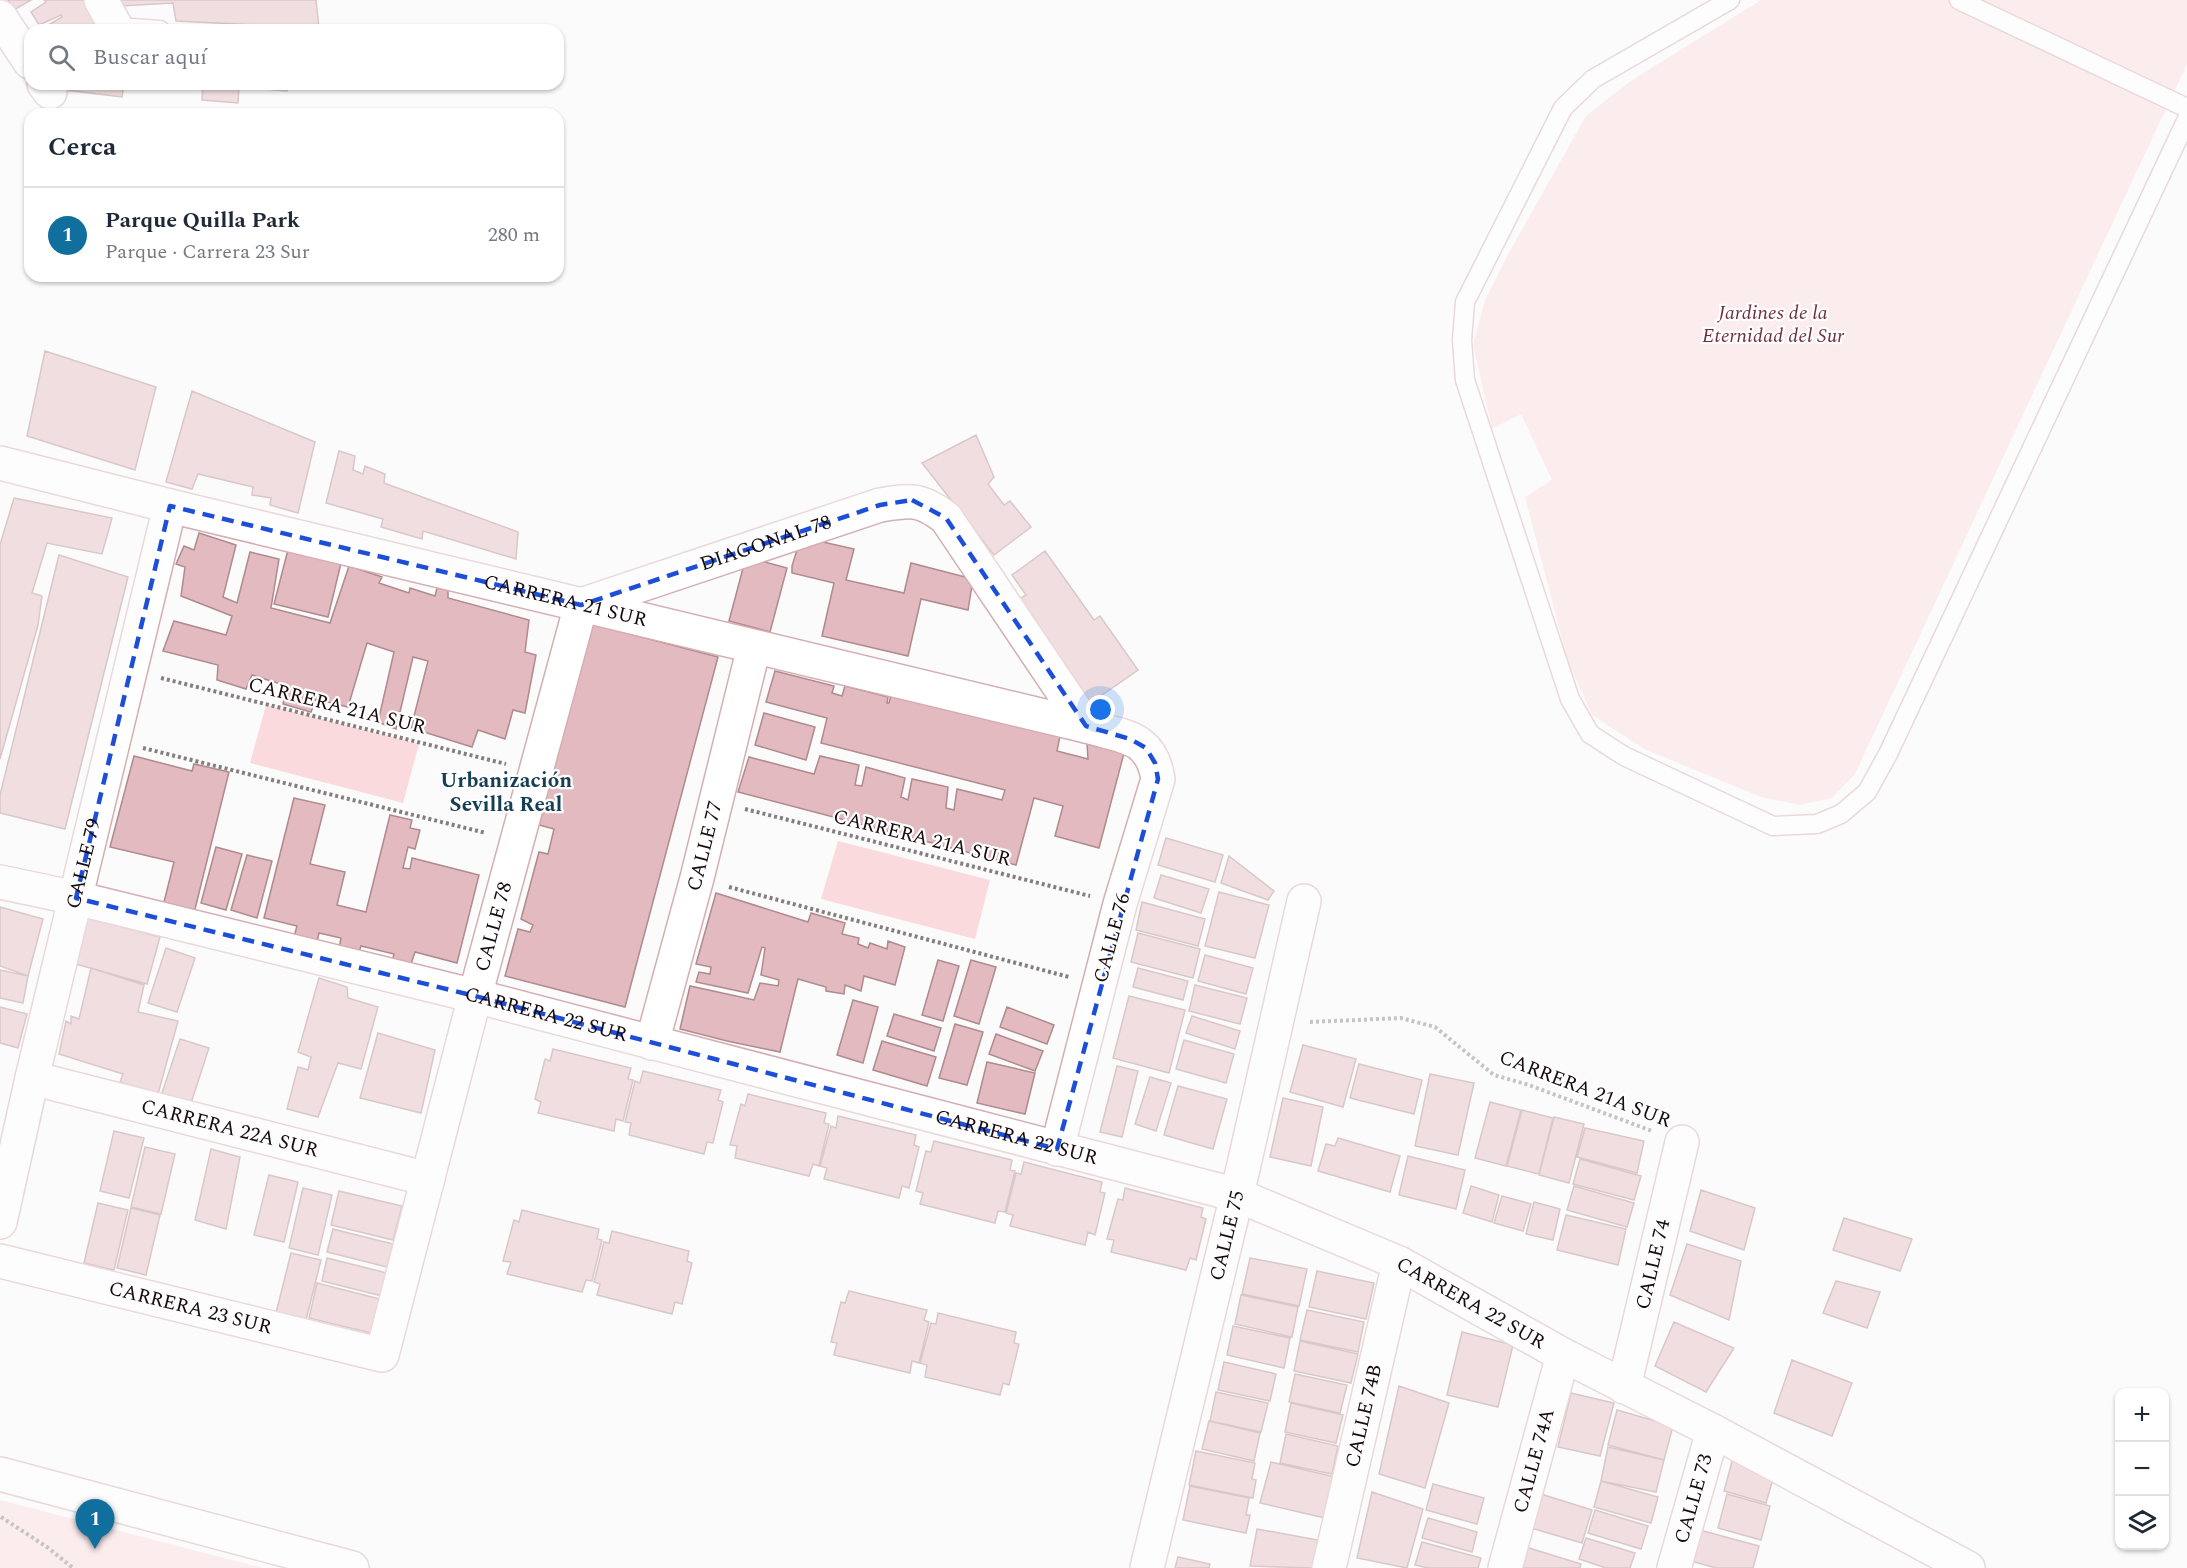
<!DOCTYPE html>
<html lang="es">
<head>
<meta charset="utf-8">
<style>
  :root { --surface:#fff; --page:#f2f2f3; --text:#1f2937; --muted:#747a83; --line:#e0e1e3; --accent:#116f9e }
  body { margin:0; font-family:Spectral,serif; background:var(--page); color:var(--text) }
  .controls { position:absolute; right:18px; bottom:18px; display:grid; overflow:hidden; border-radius:12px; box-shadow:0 2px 4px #0004 }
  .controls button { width:54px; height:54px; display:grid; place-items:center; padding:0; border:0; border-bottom:2px solid var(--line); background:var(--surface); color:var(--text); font:30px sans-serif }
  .you { position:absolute; left:1101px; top:710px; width:21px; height:21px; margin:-15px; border:4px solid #fff; border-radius:50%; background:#1a73e8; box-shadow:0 0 0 9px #1a73e833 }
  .badge { display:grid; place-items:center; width:39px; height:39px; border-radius:50%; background:var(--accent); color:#fff; font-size:20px; font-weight:700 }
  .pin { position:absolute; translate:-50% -50px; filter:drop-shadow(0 2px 3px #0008) }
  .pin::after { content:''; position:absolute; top:32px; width:21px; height:18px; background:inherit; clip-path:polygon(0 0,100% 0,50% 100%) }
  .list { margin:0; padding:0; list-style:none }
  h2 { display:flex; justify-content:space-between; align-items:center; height:78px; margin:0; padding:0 24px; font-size:26px }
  h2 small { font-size:20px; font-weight:400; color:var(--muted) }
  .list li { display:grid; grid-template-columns:39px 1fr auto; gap:18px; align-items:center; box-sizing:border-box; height:96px; padding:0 24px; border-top:2px solid var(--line) }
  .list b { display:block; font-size:22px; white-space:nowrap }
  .list p { margin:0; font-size:20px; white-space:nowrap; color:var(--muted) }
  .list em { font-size:20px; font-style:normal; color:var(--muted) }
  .icon { flex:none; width:33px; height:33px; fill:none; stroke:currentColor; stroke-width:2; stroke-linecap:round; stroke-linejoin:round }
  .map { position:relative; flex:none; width:2187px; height:1568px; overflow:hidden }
  .search { position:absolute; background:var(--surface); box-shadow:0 2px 4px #0004; left:24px; top:24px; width:540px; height:66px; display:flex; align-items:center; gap:15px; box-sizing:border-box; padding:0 21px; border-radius:18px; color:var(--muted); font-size:22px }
  .panel { position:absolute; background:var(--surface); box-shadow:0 2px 4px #0004; left:24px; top:108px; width:540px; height:174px; border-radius:18px }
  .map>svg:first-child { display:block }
  .green { fill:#fadadd }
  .building { fill:#e2babf; stroke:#af8a8e; stroke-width:1.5 }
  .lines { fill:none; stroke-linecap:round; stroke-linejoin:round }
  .service-casing { stroke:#d5aeb3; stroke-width:21 }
  .minor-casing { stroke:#d5aeb3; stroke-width:36 }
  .path { stroke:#857e7f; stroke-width:4; stroke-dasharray:3 3; stroke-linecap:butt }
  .service { stroke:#fff; stroke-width:18 }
  .minor { stroke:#fff; stroke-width:33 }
  .marked { fill:none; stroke:#1d4ed8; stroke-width:4.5; stroke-dasharray:12 8; stroke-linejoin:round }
  .labels { text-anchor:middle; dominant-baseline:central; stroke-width:4.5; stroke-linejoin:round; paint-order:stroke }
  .park-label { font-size:20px; font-style:italic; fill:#702e3c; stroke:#fff }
  .street-label { font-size:20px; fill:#180b0d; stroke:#fff }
  .neighbourhood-label { font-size:21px; font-weight:bold; fill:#163e55; stroke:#fff }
</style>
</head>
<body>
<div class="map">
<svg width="2187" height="1568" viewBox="0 0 2187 1568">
  <rect width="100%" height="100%" fill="#fbfbfb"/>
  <path class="green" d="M1761 0H2187V64L1855 774 1832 798 1800 805 1761 797 1644 749 1592 715 1568 662 1525 497 1552 480 1521 414 1492 429 1473 345 1485 300 1506 258 1586 116 1632 80Z
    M266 705 419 744 403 803 250 763Z
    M838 841 990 880 975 939 821 899Z
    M0 1500 263 1568H0Z"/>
  <path class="building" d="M8 0H31L14 10Z
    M44 0H88L105 30H40L62 17 61 15 39 25 31 12 46 2Z
    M120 0H316L319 28 176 21 173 3 121 6Z
    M66 84H124L122 97 65 90Z
    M203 84H287V91L239 87 238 103 202 100Z
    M45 351 156 387 135 470 27 436Z
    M192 391 315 442 298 513 270 505 271 498 252 495 253 487 198 474 192 489 166 482Z
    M976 435 994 477 988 484 1004 505 1010 501 1031 527 994 555 922 463Z
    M339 451 355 456 353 470 363 474 365 466 385 474 384 483 518 532 516 559 423 531 422 539 381 527 383 519 326 503Z
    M14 498 112 518 102 554 47 543 32 593 42 596 38 625 0 759V545Z
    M199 533 236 545 223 597 237 603 250 552 279 559 271 608 330 623 349 566 382 577 379 583 409 593 410 588 435 596 437 588 448 590V598L529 620 525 652 536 655 525 713 513 710 505 739 478 730 472 747 411 728 428 661 413 657 396 729 378 722 394 652 367 643 348 707 316 699 311 712 283 704 287 686 252 675 246 689 217 680 218 665 163 651 174 621 226 635 232 616 181 596 185 567 176 564 184 546 194 550Z
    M801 537 854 549 846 580 904 593 911 563 973 579 968 610 921 599 908 656 822 636 834 583 792 573V566Z
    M289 546 342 559 328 617 274 604Z
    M1045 551 1094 620 1100 616 1138 670 1089 704 1016 601 1026 595 1012 575Z
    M59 555 128 577 65 829 0 813V795Z
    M746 557 787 568 770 632 729 621Z
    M592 624 718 657 625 1007 505 976 518 929 530 932 533 925 521 919 539 852 548 854 554 829 539 825Z
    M775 671 834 686 832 693 842 696 845 686 888 697 887 703H889L891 695 1060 736 1057 751 1088 759 1087 744 1124 753 1099 848 1055 836 1063 806 1034 798 1016 865 738 792 749 757 814 774 820 756 859 765 855 785 862 786 866 767 905 778 901 797 908 800 912 779 948 787 946 808 954 810 957 789 1002 800 1005 790 821 743 827 718 766 702Z
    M764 713 815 727 806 760 755 745Z
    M134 756 192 771 194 764 229 772 194 913 163 906 174 862 110 847Z
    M294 798 325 805 310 864 345 872 337 905 366 912 390 815 412 820 410 828 420 830 415 849 408 847 403 868 410 869 412 858 479 875 457 963 415 952 410 967 392 962 394 954 361 946 359 952 339 948 341 938 319 933 317 942 294 937 297 926 264 918Z
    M1166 838 1223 855 1215 882 1158 865Z
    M216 847 242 854 226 910 201 903Z
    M247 855 272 861 257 918 231 910Z
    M1229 856 1274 891 1268 900 1221 883Z
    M1161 875 1209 889 1201 913 1154 898Z
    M1219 892 1269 905 1255 958 1205 946Z
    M716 893 808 922 811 913 845 923 842 934 859 938 858 944 868 948 870 943 887 949 888 941 905 947 895 985 864 976 861 991 845 985 844 994 826 991V987L798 979 780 1052 727 1041 680 1029 690 986 754 1000 760 983 778 986 779 980 761 975 765 948 762 947 748 993 696 982 699 972 710 974 711 967 696 964Z
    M1142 902 1205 919 1198 946 1136 930Z
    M0 907 43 919 28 976 0 966Z
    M85 917 160 937 147 984 72 963Z
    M1138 933 1200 949 1193 978 1131 962Z
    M166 948 195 958 177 1012 148 1003Z
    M1205 955 1253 968 1246 994 1198 981Z
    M938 960 959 966 943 1021 922 1015Z
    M971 960 996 967 979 1024 954 1016Z
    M91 968 144 985 138 1012 178 1021 158 1094 120 1082 123 1074 59 1054 66 1021 71 1024V1016L79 1019Z
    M1138 968 1188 981 1183 1000 1133 987Z
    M0 970 28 976 23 1003 0 998Z
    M319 978 347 987 348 998 378 1007 361 1069 338 1063 318 1117 287 1109 298 1067 308 1070 311 1057 298 1052Z
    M1195 985 1247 998 1240 1024 1189 1011Z
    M1129 996 1185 1010 1169 1073 1113 1058Z
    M853 1000 878 1007 863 1063 837 1055Z
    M0 1007 27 1014 18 1048 0 1043Z
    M1007 1007 1054 1025 1047 1044 1000 1027Z
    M894 1014 941 1028 934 1051 887 1036Z
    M1192 1016 1240 1031 1235 1049 1186 1033Z
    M955 1024 983 1032 967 1085 939 1078Z
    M378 1033 435 1050 421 1113 360 1098Z
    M996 1034 1043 1051 1035 1071 989 1054Z
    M180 1039 209 1048 191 1103 162 1093Z
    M1184 1040 1234 1054 1226 1083 1176 1069Z
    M882 1041 936 1057 927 1086 873 1070Z
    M1303 1045 1356 1059 1343 1107 1290 1092Z
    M553 1049 631 1068 628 1079 633 1080 623 1121 616 1119 614 1131 538 1113 541 1102 535 1099 545 1059 550 1061Z
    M987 1062 1035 1073 1025 1114 977 1103Z
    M1359 1064 1422 1080 1414 1114 1350 1098Z
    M1117 1066 1138 1071 1122 1137 1100 1132Z
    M643 1071 721 1090 718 1100 723 1102 713 1143 707 1142 704 1154 629 1135 631 1123 625 1122 635 1081 640 1083Z
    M1430 1074 1474 1083 1458 1155 1415 1146Z
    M1150 1077 1171 1083 1156 1131 1135 1124Z
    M1178 1086 1227 1099 1213 1149 1164 1135Z
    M748 1094 826 1113 824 1123 829 1124 819 1166 813 1164 809 1176 735 1158 737 1146 730 1145 741 1104 745 1106Z
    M1283 1098 1323 1107 1311 1166 1270 1157Z
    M1490 1102 1521 1110 1506 1166 1475 1158Z
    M1522 1110 1553 1118 1539 1174 1507 1166Z
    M838 1116 916 1135 914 1145 919 1147 909 1188 902 1186 899 1198 824 1179 827 1168 820 1166 831 1126 836 1128Z
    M1554 1117 1584 1124 1569 1183 1539 1175Z
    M1585 1128 1644 1141 1637 1173 1577 1157Z
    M114 1131 144 1138 129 1198 100 1191Z
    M1338 1138 1400 1156 1390 1192 1318 1171 1326 1144 1335 1146Z
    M934 1141 1012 1160 1010 1170 1015 1171 1005 1212 998 1211 995 1223 920 1204 923 1193 916 1191 926 1151 931 1152Z
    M145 1147 175 1154 161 1214 131 1207Z
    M211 1149 240 1157 226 1229 195 1220Z
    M1408 1156 1465 1170 1456 1209 1399 1195Z
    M1580 1159 1641 1176 1634 1200 1573 1184Z
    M1024 1162 1102 1182 1100 1192 1105 1193 1095 1235 1088 1232 1085 1245 1010 1226 1013 1215 1006 1213 1016 1173 1021 1174Z
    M269 1175 298 1182 284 1242 254 1235Z
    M1471 1186 1499 1195 1492 1222 1463 1213Z
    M1574 1186 1634 1203 1627 1227 1567 1210Z
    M303 1188 332 1195 318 1255 289 1248Z
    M1125 1188 1203 1208 1201 1217 1206 1219 1196 1260 1190 1258 1186 1270 1111 1252 1114 1240 1107 1239 1118 1199 1123 1200Z
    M1701 1190 1755 1208 1744 1250 1690 1231Z
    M339 1191 402 1206 393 1240 331 1225Z
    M1502 1196 1531 1204 1523 1231 1494 1223Z
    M1534 1202 1560 1209 1553 1240 1526 1234Z
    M98 1203 128 1210 114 1270 84 1263Z
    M131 1208 160 1215 146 1275 117 1268Z
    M522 1210 599 1229 597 1239 602 1240 592 1281 586 1280 582 1292 507 1274 511 1262 503 1261 514 1220 519 1222Z
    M1566 1215 1626 1229 1618 1265 1557 1250Z
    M1844 1218 1912 1239 1900 1271 1833 1250Z
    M333 1229 393 1244 387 1267 327 1252Z
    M612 1231 689 1251 687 1261 692 1263 682 1304 675 1302 672 1314 597 1295 600 1284 594 1282 604 1242 609 1243Z
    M1687 1244 1741 1261 1729 1320 1670 1295Z
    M291 1253 321 1260 306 1320 276 1313Z
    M327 1258 387 1273 382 1296 322 1281Z
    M1250 1258 1307 1269 1299 1306 1242 1294Z
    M1317 1271 1374 1283 1366 1319 1309 1307Z
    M1836 1281 1880 1292 1867 1328 1823 1313Z
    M317 1283 380 1299 371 1333 309 1318Z
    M849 1291 927 1310 924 1320 929 1322 919 1363 912 1361 910 1373 834 1355 837 1343 831 1342 841 1302 845 1303Z
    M1241 1295 1298 1307 1292 1337 1235 1324Z
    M1307 1310 1364 1322 1358 1352 1300 1340Z
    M938 1313 1016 1332 1014 1343 1019 1344 1009 1385 1003 1383 1000 1395 925 1377 927 1365 920 1363 931 1323 936 1324Z
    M1674 1322 1734 1348 1706 1392 1655 1366Z
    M1233 1326 1290 1338 1284 1368 1227 1355Z
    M1462 1332 1513 1345 1498 1407 1447 1395Z
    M1300 1341 1358 1354 1351 1383 1294 1371Z
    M1792 1360 1852 1383 1832 1436 1774 1413Z
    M1224 1362 1276 1374 1270 1401 1218 1390Z
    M1295 1374 1347 1385 1340 1413 1289 1402Z
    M1399 1386 1449 1403 1425 1488 1379 1474Z
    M1216 1392 1268 1403 1261 1432 1210 1421Z
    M1571 1393 1614 1403 1600 1456 1558 1447Z
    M1291 1403 1343 1415 1336 1443 1285 1432Z
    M1617 1410 1673 1426 1664 1460 1608 1445Z
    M1209 1421 1260 1433 1254 1461 1202 1449Z
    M1286 1434 1338 1446 1332 1474 1280 1463Z
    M1608 1447 1664 1460 1656 1492 1601 1481Z
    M1196 1451 1255 1463 1252 1479 1256 1480 1253 1498 1189 1485Z
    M1733 1458 1776 1469 1766 1503 1724 1491Z
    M1271 1462 1335 1477 1325 1518 1260 1503Z
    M1601 1481 1658 1497 1651 1523 1594 1507Z
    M1433 1484 1484 1498 1477 1524 1426 1510Z
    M1190 1486 1249 1498 1246 1515H1250L1246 1533 1183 1520Z
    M1372 1492 1423 1509 1407 1568 1357 1558Z
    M1541 1494 1592 1510 1582 1543 1531 1528Z
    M1727 1494 1770 1506 1761 1540 1718 1528Z
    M1595 1510 1648 1526 1641 1549 1588 1533Z
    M1428 1518 1477 1532 1472 1552 1422 1538Z
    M1257 1529 1318 1540 1313 1568 1250 1566Z
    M1696 1529 1759 1546 1753 1568H1716L1687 1560Z
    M1586 1538 1635 1553 1630 1568H1606L1579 1559Z
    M1422 1542 1481 1558 1478 1568H1428L1415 1565Z
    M1526 1547 1581 1564 1580 1568H1520Z
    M1178 1557 1210 1564 1209 1568H1175Z"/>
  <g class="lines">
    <g class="service-casing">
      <path id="service" d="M1730 0 1593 79 1563 108 1465 302 1462 340 1465 380 1570 699 1590 734 1624 756 1773 826 1817 824 1841 814 1867 792 1888 754 2187 119
        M1959 0 2187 108
        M116 27 160 30"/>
    </g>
    <g class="minor-casing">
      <g id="minor">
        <path d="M101 0 116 27"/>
        <path d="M0 17 30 62"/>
        <path d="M44 84 50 92"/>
        <path id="s1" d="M0 463 170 506 1086 726C1123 737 1151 735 1158 779L1120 904 1057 1149"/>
        <path id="s2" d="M0 882 76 898 475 996 1237 1195 1399 1263 1563 1355 1713 1431 1968 1568"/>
        <path id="s3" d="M652 1043 697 878 754 647"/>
        <path id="s4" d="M32 1078 428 1179"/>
        <path id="s5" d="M0 1222 32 1078 170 506"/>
        <path id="s6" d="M0 1261 382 1355 475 996 581 605 880 505C911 500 920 498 946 518L1086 726"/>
        <path id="s7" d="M1624 1387 1682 1142"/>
        <path d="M0 1474 352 1568"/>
        <path id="s8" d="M1147 1568 1237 1195 1304 901"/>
        <path id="s9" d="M1329 1568 1399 1263"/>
        <path id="s10" d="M1505 1568 1563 1355"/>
        <path id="s11" d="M1674 1568 1713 1431"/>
      </g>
    </g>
    <path class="path" d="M161 678 506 764
      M143 748 486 833
      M745 809 1090 896
      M729 887 1069 977
      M1310 1022 1401 1018 1435 1027 1494 1075 1529 1085 1652 1131
      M1 1517 47 1547 73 1568"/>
    <use href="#service" class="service"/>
    <use href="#minor" class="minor"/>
  </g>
  <path d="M0 0H2187V1568H0ZM912 500 946 518 1086 726 1130 739 1146 748 1155 763 1158 779 1057 1149 475 996 76 898 170 506 581 605 880 505Z" fill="#fbfbfb" fill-opacity=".55" fill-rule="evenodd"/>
  <path class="marked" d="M912 500 946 518 1086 726 1130 739 1146 748 1155 763 1158 779 1057 1149 475 996 76 898 170 506 581 605 880 505Z"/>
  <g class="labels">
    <g class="park-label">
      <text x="1773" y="313">Jardines de la<tspan x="1773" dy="23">Eternidad del Sur</tspan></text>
    </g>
    <g class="street-label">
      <text stroke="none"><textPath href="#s6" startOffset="1364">DIAGONAL 78</textPath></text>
      <text stroke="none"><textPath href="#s1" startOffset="582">CARRERA 21 SUR</textPath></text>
      <text transform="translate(337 706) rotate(14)">CARRERA 21A SUR</text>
      <text transform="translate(922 838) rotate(14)">CARRERA 21A SUR</text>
      <text stroke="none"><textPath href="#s3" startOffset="204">CALLE 77</textPath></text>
      <text stroke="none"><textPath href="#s5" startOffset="368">CALLE 79</textPath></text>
      <text stroke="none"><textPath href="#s6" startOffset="836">CALLE 78</textPath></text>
      <text transform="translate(1112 938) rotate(-75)">CALLE 76</text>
      <text stroke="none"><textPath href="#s2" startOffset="562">CARRERA 22 SUR</textPath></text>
      <text transform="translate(1585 1089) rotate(21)">CARRERA 21A SUR</text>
      <text stroke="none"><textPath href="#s4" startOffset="204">CARRERA 22A SUR</textPath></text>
      <text stroke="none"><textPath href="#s2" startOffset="1048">CARRERA 22 SUR</textPath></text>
      <text stroke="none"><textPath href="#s8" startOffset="342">CALLE 75</textPath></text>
      <text stroke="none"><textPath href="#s7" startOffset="126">CALLE 74</textPath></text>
      <text stroke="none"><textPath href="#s2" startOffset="1534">CARRERA 22 SUR</textPath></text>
      <text stroke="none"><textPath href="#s6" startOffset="196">CARRERA 23 SUR</textPath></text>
      <text stroke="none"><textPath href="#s9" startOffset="156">CALLE 74B</textPath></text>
      <text stroke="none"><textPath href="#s10" startOffset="111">CALLE 74A</textPath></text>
      <text stroke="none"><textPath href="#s11" startOffset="72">CALLE 73</textPath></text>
    </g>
    <g class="neighbourhood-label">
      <text x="506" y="781">Urbanización<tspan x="506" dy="24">Sevilla Real</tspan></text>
    </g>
  </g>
</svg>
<div class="controls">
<button>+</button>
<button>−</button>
<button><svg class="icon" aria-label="layers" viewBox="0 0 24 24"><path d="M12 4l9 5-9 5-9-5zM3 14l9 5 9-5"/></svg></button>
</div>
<div class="you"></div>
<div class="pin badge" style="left:95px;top:1549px">1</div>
<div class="search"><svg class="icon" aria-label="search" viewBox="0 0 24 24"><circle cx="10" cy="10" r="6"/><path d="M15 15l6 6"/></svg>Buscar aquí</div>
<section class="panel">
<h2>Cerca<small></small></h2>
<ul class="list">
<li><span class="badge">1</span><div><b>Parque Quilla Park</b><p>Parque · Carrera 23 Sur</p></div><em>280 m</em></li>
</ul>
</section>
</div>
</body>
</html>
